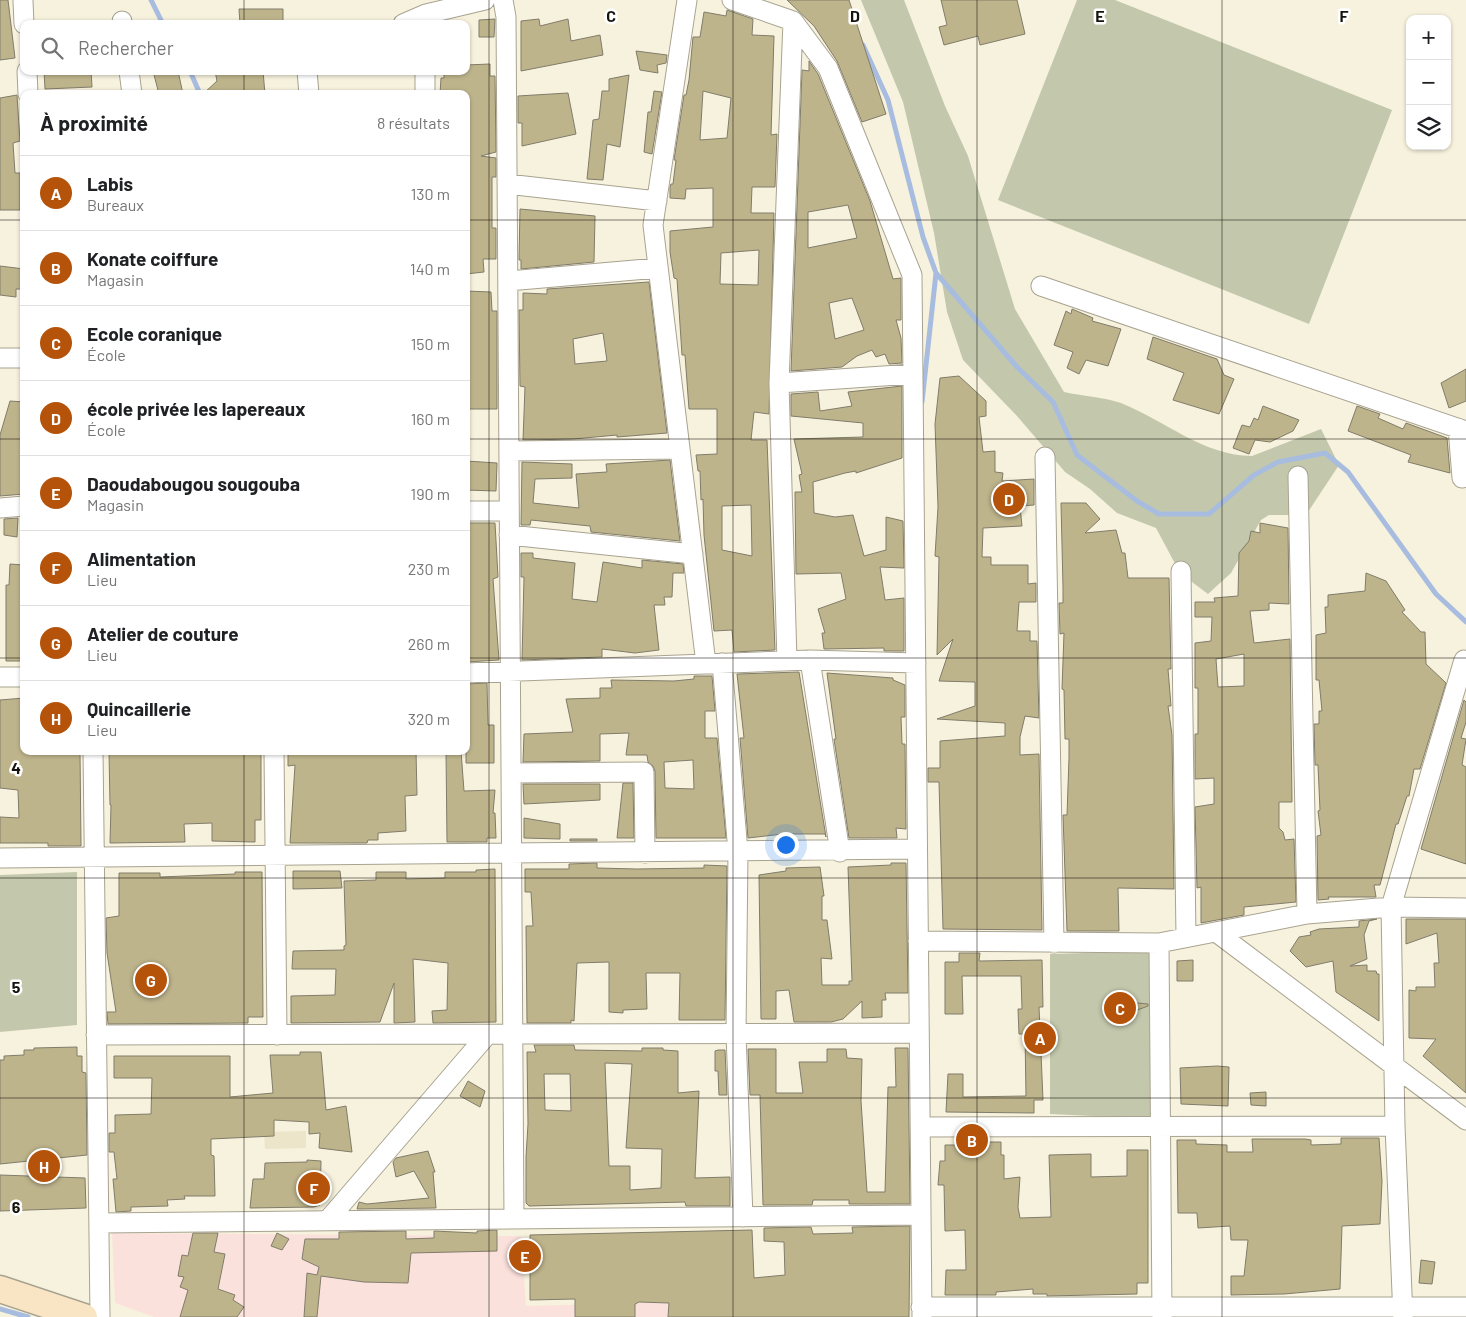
<!DOCTYPE html>
<html lang="fr">
<head>
<meta charset="utf-8">
<style>
  :root { --surface:#fff; --page:#f6f6f6; --text:#202124; --muted:#757577; --line:#e0e0e0; --accent:#b45309 }
  body { margin:0; font-family:Barlow,sans-serif; background:var(--page); color:var(--text) }
  .controls { position:absolute; right:15px; top:15px; display:grid; overflow:hidden; border-radius:10px; box-shadow:0 1px 4px #0004 }
  .controls button { width:45px; height:45px; display:grid; place-items:center; padding:0; border:0; border-bottom:1px solid var(--line); background:var(--surface); color:var(--text); font:25px sans-serif }
  .you { position:absolute; left:785px; top:844px; width:18px; height:18px; margin:-12px; border:4px solid #fff; border-radius:50%; background:#1a73e8; box-shadow:0 0 0 8px #1a73e833 }
  .badge { display:grid; place-items:center; width:32px; height:32px; border-radius:50%; background:var(--accent); color:#fff; font-size:16px; font-weight:700 }
  .pin { position:absolute; translate:-50% -50%; border:2px solid #fff; box-shadow:0 1px 5px #0006 }
  .list { margin:0; padding:0; list-style:none }
  h2 { display:flex; justify-content:space-between; align-items:center; height:65px; margin:0; padding:0 20px; font-size:21px }
  h2 small { font-size:16px; font-weight:400; color:var(--muted) }
  .list li { display:grid; grid-template-columns:32px 1fr auto; gap:15px; align-items:center; box-sizing:border-box; height:75px; padding:0 20px; border-top:1px solid var(--line) }
  .list b { display:block; font-size:19px; white-space:nowrap }
  .list p { margin:0; font-size:16px; white-space:nowrap; color:var(--muted) }
  .list em { font-size:16px; font-style:normal; color:var(--muted) }
  .icon { flex:none; width:28px; height:28px; fill:none; stroke:currentColor; stroke-width:2; stroke-linecap:round; stroke-linejoin:round }
  .map { position:relative; flex:none; width:1466px; height:1317px; overflow:hidden }
  .search { position:absolute; background:var(--surface); box-shadow:0 1px 4px #0004; left:20px; top:20px; width:450px; height:55px; display:flex; align-items:center; gap:12px; box-sizing:border-box; padding:0 18px; border-radius:10px; color:var(--muted); font-size:19px }
  .panel { position:absolute; background:var(--surface); box-shadow:0 1px 4px #0004; left:20px; top:90px; width:450px; height:665px; border-radius:10px }
  .map>svg:first-child { display:block }
  .commercial { fill:#fbe1dc }
  .built { fill:#ece5c9 }
  .green { fill:#c3c8ac }
  .lines { fill:none; stroke-linecap:round; stroke-linejoin:round }
  .stream { stroke:#a7bcdf; stroke-width:5 }
  .building { fill:#beb48c; stroke:#817c6a; fill-rule:evenodd }
  .street-casing { stroke:#a8a390; stroke-width:21 }
  .secondary-casing { stroke:#a8a390; stroke-width:29 }
  .street { stroke:#fff; stroke-width:19 }
  .secondary { stroke:#f9e4c3; stroke-width:26 }
  .grid { fill:none; stroke:#15130c; stroke-width:1; stroke-opacity:0.55 }
  .grid-label { font-size:16px; text-anchor:middle; font-weight:bold; fill:#15130c; stroke:#fff; stroke-width:5; stroke-linejoin:round; paint-order:stroke }
</style>
</head>
<body>
<div class="map">
<svg width="1466" height="1317" viewBox="0 0 1466 1317">
  <rect width="100%" height="100%" fill="#f7f2dd"/>
  <path class="commercial" d="M112 1233 521 1236 526 1306 855 1297 854 1317H154L115 1303Z"/>
  <path class="built" d="M306 1131V1148L265 1149 264 1132Z"/>
  <path class="green" d="M861 0H904L945 106 968 156 1015 309 1064 392C1082 396 1103 397 1121 403 1164 420 1204 456 1252 456L1321 429 1339 465 1306 515H1269L1261 520 1231 573 1208 594 1180 573 1156 528 1117 513 1090 489 1065 472 1017 416 963 360 947 312 934 233 903 102Z
    M1077 0H1115L1392 110 1309 324 998 200Z
    M77 872V1025L0 1032V875Z
    M1155 951V1119L1050 1114V954Z"/>
  <g class="lines">
    <path class="stream" d="M151 0 163 24
      M863 45 888 100 923 237 936 273 1017 367 1053 402 1077 455 1137 501 1159 514H1209L1254 475 1278 462 1325 453 1348 472 1436 594 1466 622
      M190 71 200 94
      M922 402 936 273
      M0 1309 28 1317"/>
  </g>
  <path class="building" d="M0 0H8L15 58 0 60Z
    M787 0H849L886 114 862 122 837 61 814 26Z
    M941 0H1017L1025 34 980 45 978 36 944 45 939 27 947 25Z
    M239 9H283V24H240Z
    M727 10 753 19 752 35 774 36 771 135 777 134 775 187H752L751 213H774L769 414 754 412 751 440H767L775 650 734 652 732 630 714 631 704 535 703 499 701 500 700 471H698L696 455 717 454V409H689L685 355H682L677 279 674 278 670 252V231L713 227V188L686 189 685 199 670 198V187L671 184H673L676 160H674L684 95H686L689 80 693 37H700L704 12 726 16ZM703 91 731 98 727 138 700 140ZM759 250 758 285 720 284 721 253ZM751 505 752 556 722 550V506Z
    M495 19 494 37H479V20Z
    M539 19 540 26 568 19 571 41 600 35 603 55 521 71V21Z
    M636 51 667 55 666 63 657 65 658 73 640 70Z
    M809 61 818 74 870 201 893 279 901 278V320H896L901 338 902 363 889 364 885 354 876 357 872 350 857 356 842 367 791 371 802 70 809 71ZM848 205 857 238 808 248V212ZM852 298 864 330 835 339 829 303Z
    M490 64V76H495L496 152 481 156 496 158V177H492V228H496V259H483L484 272 466 274V94H440L441 78H444V71H466V65Z
    M44 71H91L92 87 45 89Z
    M153 71H178L183 94H159Z
    M215 71H263L265 94H203L217 81Z
    M629 75 620 147 607 144 603 180 587 179 593 120 599 119 602 91H609V79Z
    M654 91 662 92 652 154 644 152 648 112H651Z
    M568 93 576 134 522 146V123H518V96Z
    M17 95 20 141 13 143 15 173H20V210H0V98Z
    M520 209 595 216 594 262 521 269V260H519Z
    M0 266 24 269V289H16V297L0 295Z
    M649 282 667 433 617 437V435L573 439 523 440 525 387 520 386 519 310H523V293L547 294V289ZM603 333 607 361 575 364 573 339Z
    M466 291 491 292 492 311H497V409H466Z
    M1072 309 1093 318 1092 321 1121 329 1108 366 1086 360 1079 374 1067 368 1073 352 1054 345 1066 311 1071 314Z
    M1153 337 1217 359 1224 375 1234 379 1219 414 1173 400 1184 373 1147 359Z
    M1466 369V401L1449 408 1441 383Z
    M959 376 986 401V416L979 417 983 452 995 451V472L1003 473 1002 481 1034 479V505L1020 506 1022 526 983 528 982 557H991V565H1028V584L1036 583V602H1019L1017 631H1030V641H1037L1039 718 1025 716 1020 737V755L1039 754 1042 930 943 929 939 782H928V768H940V741L1005 736V723L937 719 975 706V682L939 681 953 639 937 655 939 557 935 556 938 507 935 424 940 378Z
    M902 386V458L856 473V471L845 473 813 482 814 513 835 517 853 515 864 556 886 550V517L903 521 904 568 880 567 885 600 904 598V651H884V648L824 649 822 633H825L818 609 846 599 841 573 796 574 795 492H802L799 475 802 474 794 439 863 437V423L791 416V394L818 392 820 411 852 406 848 392Z
    M10 401 24 402V494L0 496V435Z
    M1263 406 1299 420 1293 431 1270 442 1255 440 1249 454 1233 448 1242 425 1250 427 1254 418 1258 420Z
    M1357 406 1380 414 1378 418 1403 429 1406 423 1447 438 1450 473 1408 462 1411 455 1348 431Z
    M670 460 680 541 591 532 590 526 531 520 530 525H521L522 462 572 464V478L535 479 533 503 579 508 576 474 607 472 606 464Z
    M466 461 497 463 496 491 466 490Z
    M1061 503H1086L1100 519 1085 533 1116 530 1122 553H1125L1128 578H1169L1171 669H1168L1171 706H1168L1172 735 1174 889 1118 888 1119 931H1067L1063 815H1067L1069 758V739H1065L1064 690 1062 689 1064 633 1060 634 1059 603H1063V587Z
    M18 518 17 537 4 535V519Z
    M466 523H495L498 577 493 579 499 660 466 662Z
    M1260 523 1288 528 1289 604 1269 603V610L1250 611 1254 643 1290 639 1292 802H1279V828L1283 832 1285 840 1294 839 1296 902 1244 907V915L1201 923V887L1197 888 1195 807 1214 804V778L1195 779V734H1198V688H1195V643L1211 641 1212 617H1195V602H1215L1214 598 1238 596 1239 553 1249 541 1251 531 1260 533ZM1244 654V686L1218 687 1216 659Z
    M521 553H533V558L575 563 572 599 597 602 603 562 642 568V560L683 564 684 573H673L672 597H664L665 605H654L659 650 635 653 602 649V657L522 660 524 577H521Z
    M10 564 23 565 24 661H6V585H9Z
    M1366 573 1386 581 1405 610 1402 612 1421 632H1425L1426 664 1446 683 1420 769H1414L1409 796H1407L1398 824H1396L1380 885H1374L1376 897H1328L1329 899 1318 900 1317 836 1321 835 1318 811 1320 810 1318 765H1315L1314 724H1319V711H1322L1319 680H1316V635L1326 633 1325 607H1328V595L1365 591Z
    M799 672 826 837 825 834H783L748 838 740 738H744L737 674Z
    M827 673 893 678V680L905 685V717H901L902 744H905L906 829 896 828 897 838H849L834 739H836Z
    M694 676H712L715 711H705V738H717L726 838H656L655 771 653 766 648 762 647 755H626L629 733 600 734V761L523 762 524 734 573 732 566 699 600 698V688H612L611 680 674 681 694 679ZM693 760 694 789 665 788 664 762Z
    M487 683 488 725H494V763H466V684Z
    M24 698V751L80 752 81 846H48V843H0V817L19 818 18 790 0 788V700Z
    M1464 700 1466 702V722L1461 738 1466 739 1462 765 1466 767V864L1421 849Z
    M109 751H261V820H255V842L212 841V823L184 824 185 842 110 843 111 805H110Z
    M288 751H416L417 795 405 796 406 831 378 833V840H368L367 843H290L295 765 288 766Z
    M446 751H461L464 791 495 790 493 813H495L496 838H487V842H447Z
    M623 783H633L634 838H617Z
    M523 784H600V800L524 804Z
    M524 818 560 824V839L524 838Z
    M570 839H597V841H570Z
    M597 863V868L637 869 704 868V865L727 866 725 1020H679L680 973H646L647 1009 623 1010V1013L609 1012V962L577 963 574 1021 571 1020V1023H527L526 926H533L531 892H525V869H569V864Z
    M891 863H906L908 993H885L886 1000H882V1017L862 1018V1001L843 1019 831 1022H794L789 990 776 991V1019H761L759 875 786 871V868L820 867 824 896H822V920H827L832 959 821 958 822 985H849V981H852L848 867 891 865Z
    M495 869 496 1022 433 1023 432 1011 447 1010 448 963 413 959 415 1022 394 1023V983L380 1022 291 1023V996L335 995 336 969H292L293 951 344 950V946L346 945 344 881 376 880V872H406V879L445 878V872H476V870Z
    M293 871H340L342 888 293 889Z
    M235 872H262L263 1017H248V1023L108 1024 107 1012H116L107 953 106 918 119 916V873H160V877L235 874Z
    M1377 919 1369 921 1364 935 1367 959 1350 966 1367 965V971H1376L1377 974H1379V1021L1336 992 1333 961 1306 967 1290 951 1299 937 1311 935 1310 932 1319 929 1359 927V921Z
    M1406 919H1466V1093L1423 1056 1436 1039 1409 1038V990L1416 991V987H1435L1434 963H1439L1437 933 1406 944Z
    M959 953H980L979 961 1042 960 1043 1007H1039L1043 1100H1034V1113L946 1112 948 1074H963V1097L1026 1096 1025 1034H1019L1018 1009H1022L1021 976H962L963 1014H945V962H959Z
    M1193 960V981H1177V961Z
    M1116 1001 1148 1004V1006L1113 1019 1108 1004Z
    M534 1045H574L575 1050 642 1051V1048H663V1050L678 1051V1093L699 1091 695 1178 730 1177V1206H686L685 1202 529 1206 526 1203V1157L528 1124 527 1052H536ZM605 1063 632 1064 626 1148 662 1149 661 1188 630 1190V1166H609ZM544 1074H570L571 1111 545 1110Z
    M77 1047V1056H82V1072L86 1073 87 1155 0 1164V1060H4V1056L24 1055V1050H34V1048Z
    M895 1048H908L910 1204H849V1200H813L812 1205H763L760 1095H750L748 1049H776V1093H803L799 1062H827V1049H846L847 1058 862 1059 861 1101 867 1192H885L888 1087H896Z
    M718 1050H725L727 1095H719L718 1071H715V1051Z
    M300 1052H321L326 1110 346 1106 352 1152 319 1148 320 1133 309 1134V1122L274 1120V1136L211 1139V1155L214 1156 215 1196H184L185 1199 167 1200 168 1206 131 1207V1211L116 1212 113 1179H117L114 1152H109V1133H115V1115L151 1114 152 1078H114V1056H230V1097L273 1093 270 1055H300Z
    M1217 1066 1229 1067 1228 1106 1181 1104 1180 1068Z
    M468 1081 485 1091 480 1107 460 1096Z
    M1266 1092V1106L1251 1105 1250 1093Z
    M1341 1138H1379L1382 1181 1380 1224 1342 1226 1340 1289 1284 1294 1231 1295V1276H1244L1248 1240H1231L1230 1226 1198 1228 1197 1213H1178L1177 1140H1196V1144L1227 1145V1152H1253L1252 1139H1305L1311 1140V1145L1341 1144Z
    M988 1139V1142H1001V1155H1004V1179L1020 1177 1018 1207 1020 1218 1051 1217 1049 1155 1091 1154V1177L1127 1176V1150H1148V1283H1137V1294L1047 1296V1294H1033V1289L996 1292V1295H945L946 1270H966L965 1230 945 1231 944 1185H938L940 1161H945V1145H970V1142L974 1140Z
    M428 1151 435 1172H433L436 1208 357 1209 359 1202 367 1204 429 1198 414 1171 396 1177 393 1162 396 1158Z
    M307 1160 321 1161 320 1205 314 1207 250 1208 253 1179H264L265 1163 307 1162Z
    M0 1175 85 1178 86 1208 0 1211Z
    M910 1226 909 1317H668L669 1303 639 1302 635 1304V1317H575V1299L530 1300V1235L752 1230 754 1278 785 1275 784 1242 764 1241V1228L811 1227 813 1234 853 1233 852 1227Z
    M497 1230V1251L411 1253 408 1283 364 1282 321 1276 317 1317H304L307 1273 317 1275 319 1267 302 1259 305 1239H339V1232L406 1231V1239L434 1238V1231L477 1233V1231Z
    M193 1233H218L214 1252 225 1254 218 1289 235 1295 233 1300 244 1307 237 1317H180L188 1290 180 1287 184 1277 178 1276 182 1255 188 1256Z
    M277 1233 289 1239 282 1250 271 1246Z
    M1421 1260 1435 1262 1432 1284 1419 1283Z"/>
  <g class="lines">
    <g class="street-casing">
      <path id="street" d="M503 0 506 17 514 1219
        M687 0 653 225 706 664
        M732 0 793 21 828 68 912 275 922 1317
        M23 1 24 24
        M122 21V24
        M403 24 426 14 485 0
        M27 71 28 94
        M129 71 132 94
        M307 71 309 94
        M425 94V71
        M507 184 657 201
        M508 281 658 268
        M1041 286 1466 431
        M0 358H24
        M779 383 913 374
        M1458 428 1462 478
        M509 451 680 449
        M1045 457 1054 943
        M1298 476 1307 914
        M0 508 24 506
        M466 511H509
        M509 535 693 554
        M1181 571 1186 937
        M810 660 840 852
        M787 661 779 383 793 21
        M722 663 738 852 736 1034 743 1217
        M466 673 810 660 916 663
        M0 677H24
        M93 751 100 1317
        M274 751 277 1035
        M511 773 644 772 645 853
        M0 858 917 849
        M1216 932 1466 1120
        M918 941 1159 943 1307 914 1391 907 1466 908
        M1159 943 1162 1317
        M96 1035 919 1033
        M920 1127 1395 1126
        M327 1221 487 1035
        M99 1223 921 1215
        M921 1307H1466
        M1403 1317 1395 1126 1391 907 1464 660"/>
    </g>
    <g class="secondary-casing">
      <path id="secondary" d="M0 1289 84 1317"/>
    </g>
    <use href="#street" class="street"/>
    <use href="#secondary" class="secondary"/>
  </g>
  <path class="grid" d="M244 0V24M489 0V1317M733 0V1317M977 0V1317M1222 0V1317M244 71V94M0 220H24M466 220H1466M0 439H24M466 439H1466M0 658H24M466 658H1466M244 751V1317M0 878H1466M0 1098H1466"/>
  <g class="grid-label">
    <text x="611" y="22">C</text>
    <text x="855" y="22">D</text>
    <text x="1100" y="22">E</text>
    <text x="1344" y="22">F</text>
    <text x="16" y="774">4</text>
    <text x="16" y="993">5</text>
    <text x="16" y="1213">6</text>
  </g>
</svg>
<div class="controls">
<button>+</button>
<button>−</button>
<button><svg class="icon" aria-label="layers" viewBox="0 0 24 24"><path d="M12 4l9 5-9 5-9-5zM3 14l9 5 9-5"/></svg></button>
</div>
<div class="you"></div>
<div class="pin badge" style="left:1040px;top:1038px">A</div>
<div class="pin badge" style="left:972px;top:1140px">B</div>
<div class="pin badge" style="left:1120px;top:1008px">C</div>
<div class="pin badge" style="left:1009px;top:499px">D</div>
<div class="pin badge" style="left:525px;top:1256px">E</div>
<div class="pin badge" style="left:314px;top:1188px">F</div>
<div class="pin badge" style="left:151px;top:980px">G</div>
<div class="pin badge" style="left:44px;top:1166px">H</div>
<div class="search"><svg class="icon" aria-label="search" viewBox="0 0 24 24"><circle cx="10" cy="10" r="6"/><path d="M15 15l6 6"/></svg>Rechercher</div>
<section class="panel">
<h2>À proximité<small>8 résultats</small></h2>
<ul class="list">
<li><span class="badge">A</span><div><b>Labis</b><p>Bureaux</p></div><em>130 m</em></li>
<li><span class="badge">B</span><div><b>Konate coiffure</b><p>Magasin</p></div><em>140 m</em></li>
<li><span class="badge">C</span><div><b>Ecole coranique</b><p>École</p></div><em>150 m</em></li>
<li><span class="badge">D</span><div><b>école privée les lapereaux</b><p>École</p></div><em>160 m</em></li>
<li><span class="badge">E</span><div><b>Daoudabougou sougouba</b><p>Magasin</p></div><em>190 m</em></li>
<li><span class="badge">F</span><div><b>Alimentation</b><p>Lieu</p></div><em>230 m</em></li>
<li><span class="badge">G</span><div><b>Atelier de couture</b><p>Lieu</p></div><em>260 m</em></li>
<li><span class="badge">H</span><div><b>Quincaillerie</b><p>Lieu</p></div><em>320 m</em></li>
</ul>
</section>
</div>
</body>
</html>
